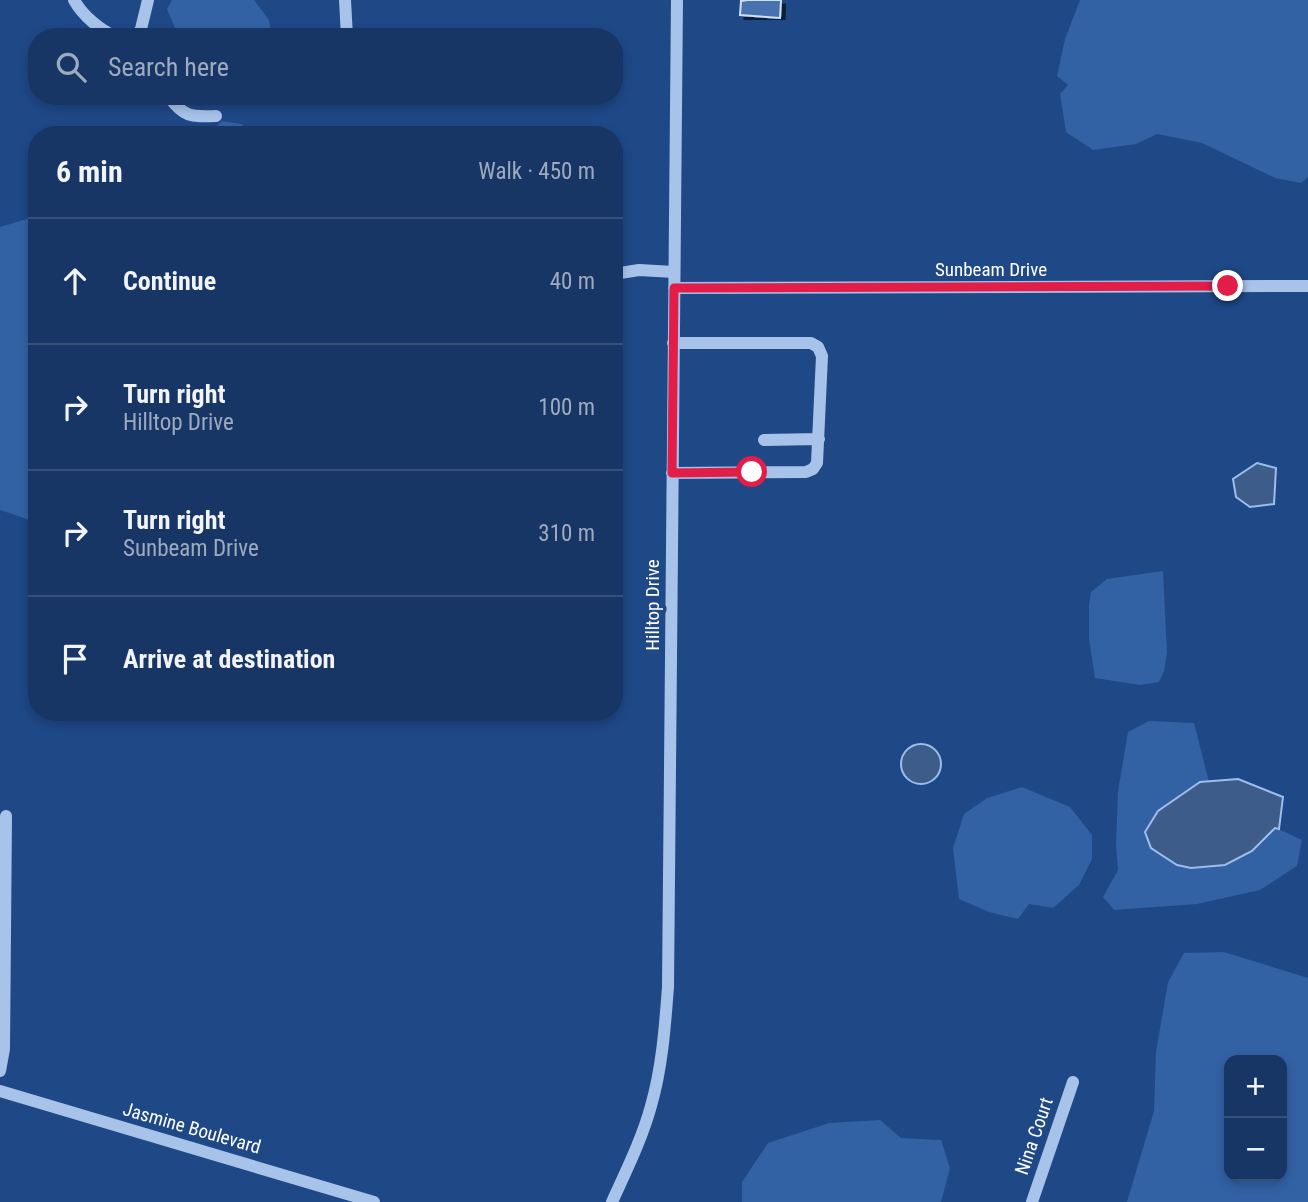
<!DOCTYPE html>
<html lang="en">
<head>
<meta charset="utf-8">
<style>
  :root { --surface:#173665; --page:#203e6b; --text:#f1f3f6; --muted:#9eabbf; --line:#365079 }
  body { margin:0; font-family:"Roboto Condensed",sans-serif; background:var(--page); color:var(--text) }
  .controls { position:absolute; right:21px; bottom:21px; display:grid; overflow:hidden; border-radius:14px; box-shadow:0 4px 10px #0003 }
  .controls button { width:63px; height:63px; display:grid; place-items:center; padding:0; border:0; border-bottom:2px solid var(--line); background:var(--surface); color:var(--text); font:35px sans-serif }
  .stop { position:absolute; width:21px; height:21px; margin:-16px; border:5px solid #e11d48; border-radius:50%; background:#fff }
  .stop.end { background:#e11d48; border-color:#fff; box-shadow:0 2px 7px #0008 }
  .list { margin:0; padding:0; list-style:none }
  h2 { display:flex; justify-content:space-between; align-items:center; height:91px; margin:0; padding:0 28px; font-size:30px }
  h2 small { font-size:23px; font-weight:400; color:var(--muted) }
  .list li { display:grid; grid-template-columns:46px 1fr auto; gap:21px; align-items:center; box-sizing:border-box; height:126px; padding:0 28px; border-top:2px solid var(--line) }
  .list b { display:block; font-size:26px; white-space:nowrap }
  .list p { margin:0; font-size:23px; white-space:nowrap; color:var(--muted) }
  .list em { font-size:23px; font-style:normal; color:var(--muted) }
  .icon { flex:none; width:38px; height:38px; fill:none; stroke:currentColor; stroke-width:2; stroke-linecap:round; stroke-linejoin:round }
  .map { position:relative; flex:none; width:1308px; height:1202px; overflow:hidden }
  .search { position:absolute; background:var(--surface); box-shadow:0 4px 10px #0003; left:28px; top:28px; width:595px; height:77px; display:flex; align-items:center; gap:18px; box-sizing:border-box; padding:0 24px; border-radius:28px; color:var(--muted); font-size:26px }
  .panel { position:absolute; background:var(--surface); box-shadow:0 4px 10px #0003; left:28px; top:126px; width:595px; height:595px; border-radius:28px }
  .map>svg:first-child { display:block }
  .green { fill:#3261a4; fill-rule:evenodd }
  .water { fill:#3e5c8a; stroke:#9bbeec; stroke-width:2 }
  .building { fill:#4771af; stroke:#ccdef8; stroke-width:2; filter:url(#shadow) }
  .lines { fill:none; stroke-linecap:round; stroke-linejoin:round }
  .minor { stroke:#a8c3ea; stroke-width:12 }
  .route { stroke:#e11d48; stroke-width:9 }
  .labels { text-anchor:middle; dominant-baseline:central; stroke-width:7; stroke-linejoin:round; paint-order:stroke }
  .street-label { font-size:19px; fill:#fff; stroke:#1f4887 }
</style>
</head>
<body>
<div class="map">
<svg width="1308" height="1202" viewBox="0 0 1308 1202">
  <defs>
    <filter id="shadow"><feDropShadow dx="4.5" dy="4.5" stdDeviation="0" flood-color="#0009"/></filter>
  </defs>
  <rect width="100%" height="100%" fill="#1f4887"/>
  <path class="green" d="M172 0H254L269 20 272 37H179L167 9Z
    M1080 0H1308V177L1301 183 1275 178 1202 143 1157 134 1136 144 1093 150 1066 132 1060 94 1068 85 1057 76 1065 39Z
    M222 121 241 124 255 135H209Z
    M37 216V518L30 520 0 510V227Z
    M1163 571 1167 653 1164 671 1159 682 1140 685 1095 678 1089 639V605L1091 592 1107 579Z
    M1149 721 1194 723 1209 782H1200L1179 795 1252 851 1276 828 1302 840 1297 866 1260 890 1197 904 1114 910 1103 897 1118 870 1116 845 1118 791 1128 732Z
    M1022 787 1070 807 1092 835V859L1079 885 1053 908 1029 904 1018 919 989 912 959 899 953 848 964 814 987 798Z
    M1224 952 1308 978V1202H1127L1154 1111 1156 1052 1168 982 1184 953ZM1229 1060H1282V1176H1229Z
    M880 1120 901 1138 941 1140 950 1168 941 1202H742V1182L768 1143 829 1123Z"/>
  <path class="water" d="M1257 463 1276 468 1274 504 1250 507 1236 497 1233 479Z
    M901 764a20 20 0 1 1 40 0a20 20 0 1 1-40 0Z
    M1238 779 1283 797 1279 829 1275 828 1252 851 1225 865 1191 868 1177 865 1151 848 1145 832 1158 811 1200 782Z"/>
  <path class="building" d="M748 0H781L780 18 740 15 741 1Z"/>
  <g class="lines">
    <path class="minor" d="M74 0C83 16 100 30 116 37
      M345 0 347 37
      M136 37 141 29 148 0
      M168 96C184 117 190 117 216 116
      M614 274 639 270 674 272
      M674 288 1308 286
      M764 440 819 439
      M672 473 806 472 813 469 817 463 822 356 818 347 811 343H673
      M0 1071 4 1049 6 816
      M0 1091 374 1202
      M612 1202C626 1171 642 1139 651 1106 662 1068 665 1027 668 987L677 0
      M1032 1202 1073 1082"/>
  </g>
  <g class="lines">
    <path class="route" d="M752 472 672 473 674 288 1228 286"/>
  </g>
  <g class="labels">
    <g class="street-label">
      <text x="991" y="269">Sunbeam Drive</text>
      <text transform="translate(652 605) rotate(-90)">Hilltop Drive</text>
      <text transform="translate(192 1128) rotate(16)">Jasmine Boulevard</text>
      <text transform="translate(1034 1136) rotate(-71)">Nina Court</text>
    </g>
  </g>
</svg>
<div class="controls">
<button>+</button>
<button>−</button>
</div>
<div class="stop" style="left:752px;top:472px"></div>
<div class="stop end" style="left:1228px;top:286px"></div>
<div class="search"><svg class="icon" aria-label="search" viewBox="0 0 24 24"><circle cx="10" cy="10" r="6"/><path d="M15 15l6 6"/></svg>Search here</div>
<section class="panel">
<h2>6 min<small>Walk · 450 m</small></h2>
<ul class="list">
<li><svg class="icon" aria-label="ahead" viewBox="0 0 24 24"><path d="M12 20V5M6 11l6-6 6 6"/></svg><div><b>Continue</b></div><em>40 m</em></li>
<li><svg class="icon" aria-label="right" viewBox="0 0 24 24"><path d="M7 20v-9h11M14 6l5 5-5 5"/></svg><div><b>Turn right</b><p>Hilltop Drive</p></div><em>100 m</em></li>
<li><svg class="icon" aria-label="right" viewBox="0 0 24 24"><path d="M7 20v-9h11M14 6l5 5-5 5"/></svg><div><b>Turn right</b><p>Sunbeam Drive</p></div><em>310 m</em></li>
<li><svg class="icon" aria-label="arrive" viewBox="0 0 24 24"><path d="M6 21V4h12l-3 4 3 4H6"/></svg><div><b>Arrive at destination</b></div></li>
</ul>
</section>
</div>
</body>
</html>
